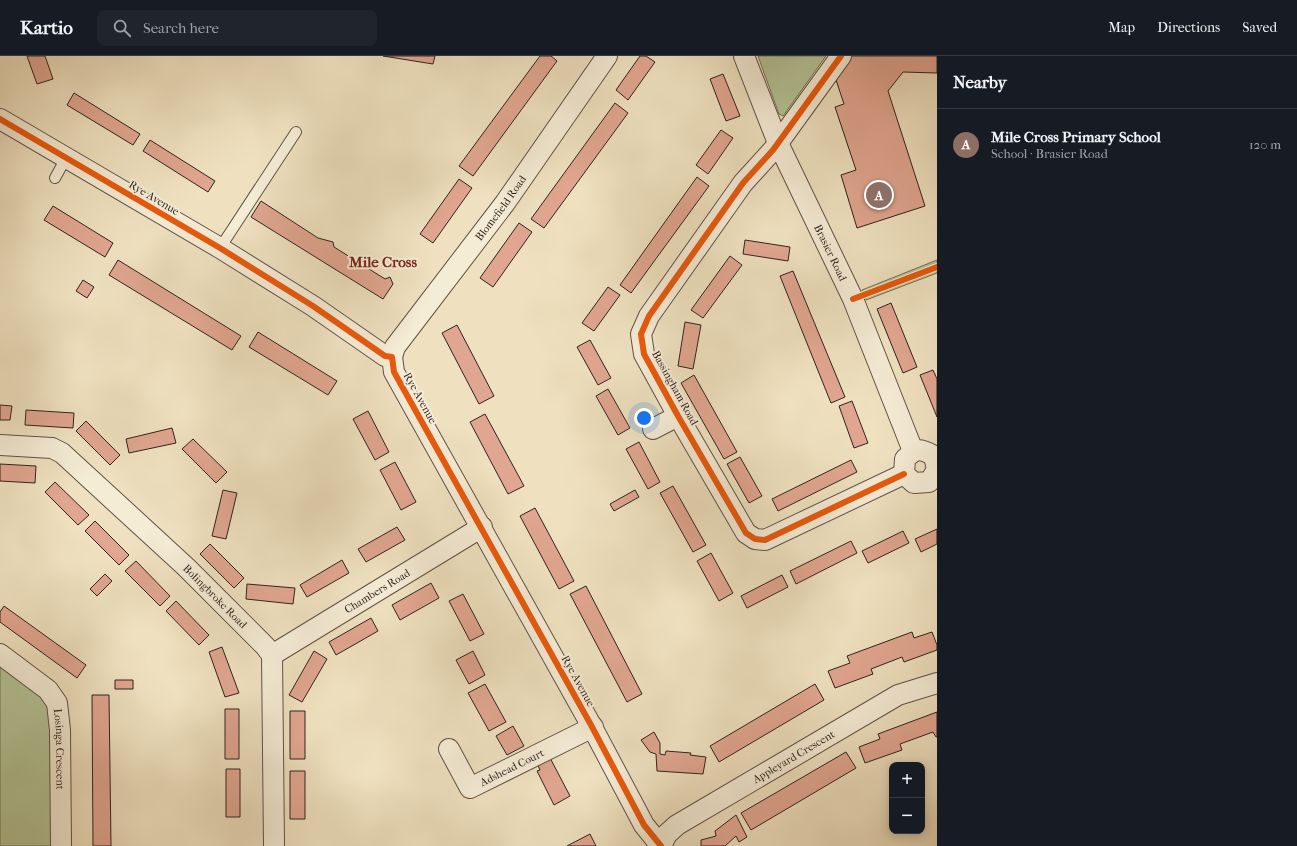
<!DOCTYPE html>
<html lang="en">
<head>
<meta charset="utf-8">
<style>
  :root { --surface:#171b24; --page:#20242c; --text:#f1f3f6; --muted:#9ea1a6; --line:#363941; --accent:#8c9099 }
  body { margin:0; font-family:"IM FELL French Canon",serif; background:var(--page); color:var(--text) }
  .controls { position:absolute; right:12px; bottom:12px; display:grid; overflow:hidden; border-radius:8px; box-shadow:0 2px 10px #0003 }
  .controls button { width:36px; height:36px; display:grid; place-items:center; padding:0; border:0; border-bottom:1px solid var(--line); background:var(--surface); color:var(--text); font:20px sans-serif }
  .you { position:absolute; left:644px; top:362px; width:14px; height:14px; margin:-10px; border:3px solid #fff; border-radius:50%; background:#1a73e8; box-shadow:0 0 0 6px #1a73e833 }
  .badge { display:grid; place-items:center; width:26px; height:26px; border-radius:50%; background:var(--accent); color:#fff; font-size:13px; font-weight:700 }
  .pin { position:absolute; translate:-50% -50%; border:2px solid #fff; box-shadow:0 1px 4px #0006 }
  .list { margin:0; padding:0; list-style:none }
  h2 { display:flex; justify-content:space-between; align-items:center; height:52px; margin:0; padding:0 16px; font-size:17px }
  h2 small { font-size:13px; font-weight:400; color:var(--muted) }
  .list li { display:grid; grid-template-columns:26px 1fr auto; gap:12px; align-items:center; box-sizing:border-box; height:72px; padding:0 16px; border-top:1px solid var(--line) }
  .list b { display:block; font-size:15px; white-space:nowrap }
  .list p { margin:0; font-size:13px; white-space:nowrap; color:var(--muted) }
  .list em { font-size:13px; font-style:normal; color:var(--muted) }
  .icon { flex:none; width:22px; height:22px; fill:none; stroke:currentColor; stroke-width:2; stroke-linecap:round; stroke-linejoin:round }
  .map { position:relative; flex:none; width:937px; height:790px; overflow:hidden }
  header { display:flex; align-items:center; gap:24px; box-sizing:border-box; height:56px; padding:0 20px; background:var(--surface); border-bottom:1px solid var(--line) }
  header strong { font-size:19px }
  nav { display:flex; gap:22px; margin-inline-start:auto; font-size:14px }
  .search { width:280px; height:36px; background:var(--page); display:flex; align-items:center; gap:10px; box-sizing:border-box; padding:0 14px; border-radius:8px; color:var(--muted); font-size:15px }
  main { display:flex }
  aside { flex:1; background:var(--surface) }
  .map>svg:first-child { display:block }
  .green { fill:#b4c497; stroke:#72735a }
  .building { fill:#e1a691; stroke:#30221d }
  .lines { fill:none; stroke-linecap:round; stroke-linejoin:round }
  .service-casing { stroke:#605246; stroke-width:12 }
  .minor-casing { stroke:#605246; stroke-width:22 }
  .service { stroke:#f5ecd6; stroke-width:10 }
  .minor { stroke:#f5ecd6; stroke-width:20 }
  .cycleway-casing { stroke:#f5ecd6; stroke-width:8 }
  .cycleway { stroke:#e8590c; stroke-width:6 }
  .labels { text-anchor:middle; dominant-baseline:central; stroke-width:4; stroke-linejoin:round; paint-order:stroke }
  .street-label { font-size:11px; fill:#30221d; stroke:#f5ecd6 }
  .district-label { font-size:15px; font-weight:bold; fill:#7a1f14; stroke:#f5ecd6 }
</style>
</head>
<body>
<header>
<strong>Kartio</strong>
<div class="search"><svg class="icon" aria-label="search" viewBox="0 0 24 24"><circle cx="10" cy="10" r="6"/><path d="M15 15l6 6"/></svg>Search here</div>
<nav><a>Map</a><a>Directions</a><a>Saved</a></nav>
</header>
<main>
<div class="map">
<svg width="937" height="790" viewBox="0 0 937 790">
  <rect width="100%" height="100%" fill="#efe1c0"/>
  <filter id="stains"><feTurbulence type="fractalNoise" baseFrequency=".005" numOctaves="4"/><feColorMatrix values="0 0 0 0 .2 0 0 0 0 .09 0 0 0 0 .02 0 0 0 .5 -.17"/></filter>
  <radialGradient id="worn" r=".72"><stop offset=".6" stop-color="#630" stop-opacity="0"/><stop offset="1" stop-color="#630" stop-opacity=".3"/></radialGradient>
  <path class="green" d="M758 0H826L783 60 779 58Z
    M937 204V217L866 244 862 234Z
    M0 604 45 638 55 657 56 790H0Z"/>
  <path class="building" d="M27 0H45L53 23 37 28Z
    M383 0H435L433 8Z
    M540 0H551L557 5 473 120 459 110Z
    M640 0H646L655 6 628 44 616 34Z
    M847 0H937V17L903 16 888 35 925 150 857 172 841 119 856 114 835 51 844 48 834 18Z
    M723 18 740 60 726 65 710 23Z
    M74 37 140 78 133 89 67 49Z
    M615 47 628 57 544 172 531 163Z
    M721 74 733 82 708 118 696 109Z
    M150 84 215 125 208 136 143 95Z
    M697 121 709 130 631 237 620 229Z
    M459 123 472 132 433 187 420 178Z
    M261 145 318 182 333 186 334 191 385 223 390 221 393 228 383 243 251 161Z
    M53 150 113 187 105 201 44 164Z
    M519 167 532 176 493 231 480 222Z
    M745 184 790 191 788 205 743 198Z
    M730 200 742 209 703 262 691 254Z
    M118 204 241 280 232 294 109 219Z
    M793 215 845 341 831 347 780 220Z
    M83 224 94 231 87 242 76 235Z
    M608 231 620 239 594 275 582 267Z
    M891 247 917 311 903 317 877 253Z
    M685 266 701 269 693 313 678 310Z
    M457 269 494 340 479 348 442 277Z
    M258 276 337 325 328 339 249 291Z
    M590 284 611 322 598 329 577 291Z
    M933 314 937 323V361L920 319Z
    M694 319 737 396 724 403 681 327Z
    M608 333 630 372 618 379 596 340Z
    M852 345 868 387 854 392 839 350Z
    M0 349 12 350 10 364H0Z
    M26 354 74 357 73 372 25 369Z
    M368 355 389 396 375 404 353 363Z
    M485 358 524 430 508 438 470 366Z
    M86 365 120 399 110 409 76 375Z
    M172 372 176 387 129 397 126 383Z
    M193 383 227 416 216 427 182 393Z
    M639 386 660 426 648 433 626 393Z
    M740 401 762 440 749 447 727 408Z
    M851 404 857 416 778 455 772 443Z
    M395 406 416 446 401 454 380 414Z
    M0 408 36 410 35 427 0 425Z
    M55 426 89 459 78 469 45 436Z
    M673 430 706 489 693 496 660 437Z
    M223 434 237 437 226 483 212 480Z
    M635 434 639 441 614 455 610 448Z
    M535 452 574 525 559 533 520 460Z
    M95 465 129 499 119 509 85 475Z
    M397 471 405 484 366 506 358 493Z
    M937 473V488L921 496 915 483Z
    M903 475 909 487 868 507 862 495Z
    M851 485 857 497 796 528 790 515Z
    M210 488 244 522 234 532 200 498Z
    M711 497 733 537 719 545 697 505Z
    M342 504 349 517 307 541 300 529Z
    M136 505 170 540 160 550 125 515Z
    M105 518 112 525 97 540 90 533Z
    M782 519 788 531 747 552 741 540Z
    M431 527 439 542 400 564 392 549Z
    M247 528 295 532 293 548 246 543Z
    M586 530 642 638 627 646 570 538Z
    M463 538 484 578 470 585 449 545Z
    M176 545 209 579 199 589 166 555Z
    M4 550 86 609 77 622 0 566V556Z
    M371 562 378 575 336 599 329 586Z
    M912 576 914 582 932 576 937 589V594L904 606 902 601 871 613 873 618 835 632 828 615 850 607 847 600Z
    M222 591 239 637 225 641 209 596Z
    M314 595 327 603 302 646 289 639Z
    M473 595 485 619 469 628 456 604Z
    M115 624H133V633H115Z
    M485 628 506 666 489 675 468 637Z
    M815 628 824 644 719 706 710 690Z
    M92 639H109L111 790H93Z
    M225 653H239V703H225Z
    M290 655H305V703H290Z
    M937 656V681H936L933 676 900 688 902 694 865 707 859 691 880 683 878 678Z
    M513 670 524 690 507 699 496 680Z
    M654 676 660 687V698L665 699 666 695 691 697 690 699 706 701 703 718 657 715 656 698 650 696 641 684Z
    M846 696 856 712 751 774 741 757Z
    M549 700 570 740 554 749 537 715 540 714 537 707Z
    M226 713H240V761H226Z
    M290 715H305V763H290Z
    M736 759 747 781 739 786 736 780 725 790H701V784L716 780 715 775Z
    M590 778 596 790H567Z"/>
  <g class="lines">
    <g class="service-casing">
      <path id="service" d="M55 122 66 102
        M220 192 296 76"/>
    </g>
    <g class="minor-casing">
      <g id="minor">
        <path id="s1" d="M744 0 778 87 853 243 913 395"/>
        <path d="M841 0 773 94 743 127 649 260 641 278 644 298 678 360 746 477 755 483 765 484 904 418"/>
        <path d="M0 63 220 192 313 250 385 300 392 301 394 316 591 669 644 769 661 790"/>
        <path id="s2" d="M392 301 395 291 505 147 607 0"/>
        <path d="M653 373 678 360"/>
        <path id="s3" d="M0 389 52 392 62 397 186 511 265 590 272 599 274 790"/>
        <path d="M937 414 934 400C920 392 916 392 905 403L904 418 914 427 929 426 937 414"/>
        <path id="s4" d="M0 598 48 634 57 647 60 674 61 790"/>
        <path id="s5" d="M272 599 482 471"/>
        <path id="s6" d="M449 693 470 732 593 671"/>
        <path id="s7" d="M661 790 667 778 677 769 898 639 937 627"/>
      </g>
    </g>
    <use href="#service" class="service"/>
    <use href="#minor" class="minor"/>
    <g class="cycleway-casing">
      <path id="cycleway" d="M841 0 773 94 743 127 649 260 641 278 644 298 678 360 746 477 755 483 765 484 904 418
        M0 63 220 192 313 250 385 300 392 301 394 316 591 669 644 769 661 790
        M853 243 937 211"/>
    </g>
    <use href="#cycleway" class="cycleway"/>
  </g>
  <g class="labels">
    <g class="street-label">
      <text transform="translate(154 142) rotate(31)">Rye Avenue</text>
      <text stroke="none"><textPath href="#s2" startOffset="185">Blomefield Road</textPath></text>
      <text stroke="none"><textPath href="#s1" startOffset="215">Brasier Road</textPath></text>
      <text transform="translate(675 332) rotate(61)">Bassingham Road</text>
      <text transform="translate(420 342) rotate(61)">Rye Avenue</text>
      <text stroke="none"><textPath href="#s5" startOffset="123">Chambers Road</textPath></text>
      <text stroke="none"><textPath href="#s3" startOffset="273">Bolingbroke Road</textPath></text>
      <text transform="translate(578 625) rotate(61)">Rye Avenue</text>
      <text stroke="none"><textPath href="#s4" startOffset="122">Losinga Crescent</textPath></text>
      <text stroke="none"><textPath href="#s7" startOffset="162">Appleyard Crescent</textPath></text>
      <text stroke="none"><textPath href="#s6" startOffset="91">Adshead Court</textPath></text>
    </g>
    <g class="district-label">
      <text x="383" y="206">Mile Cross</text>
    </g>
  </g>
  <rect width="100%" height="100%" filter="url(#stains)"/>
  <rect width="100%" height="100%" fill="url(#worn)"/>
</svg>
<div class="controls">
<button>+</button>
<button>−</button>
</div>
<div class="you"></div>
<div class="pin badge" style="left:879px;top:139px;background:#8d6e63">A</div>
</div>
<aside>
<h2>Nearby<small></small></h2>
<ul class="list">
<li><span class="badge" style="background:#8d6e63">A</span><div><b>Mile Cross Primary School</b><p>School · Brasier Road</p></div><em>120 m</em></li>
</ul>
</aside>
</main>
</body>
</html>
